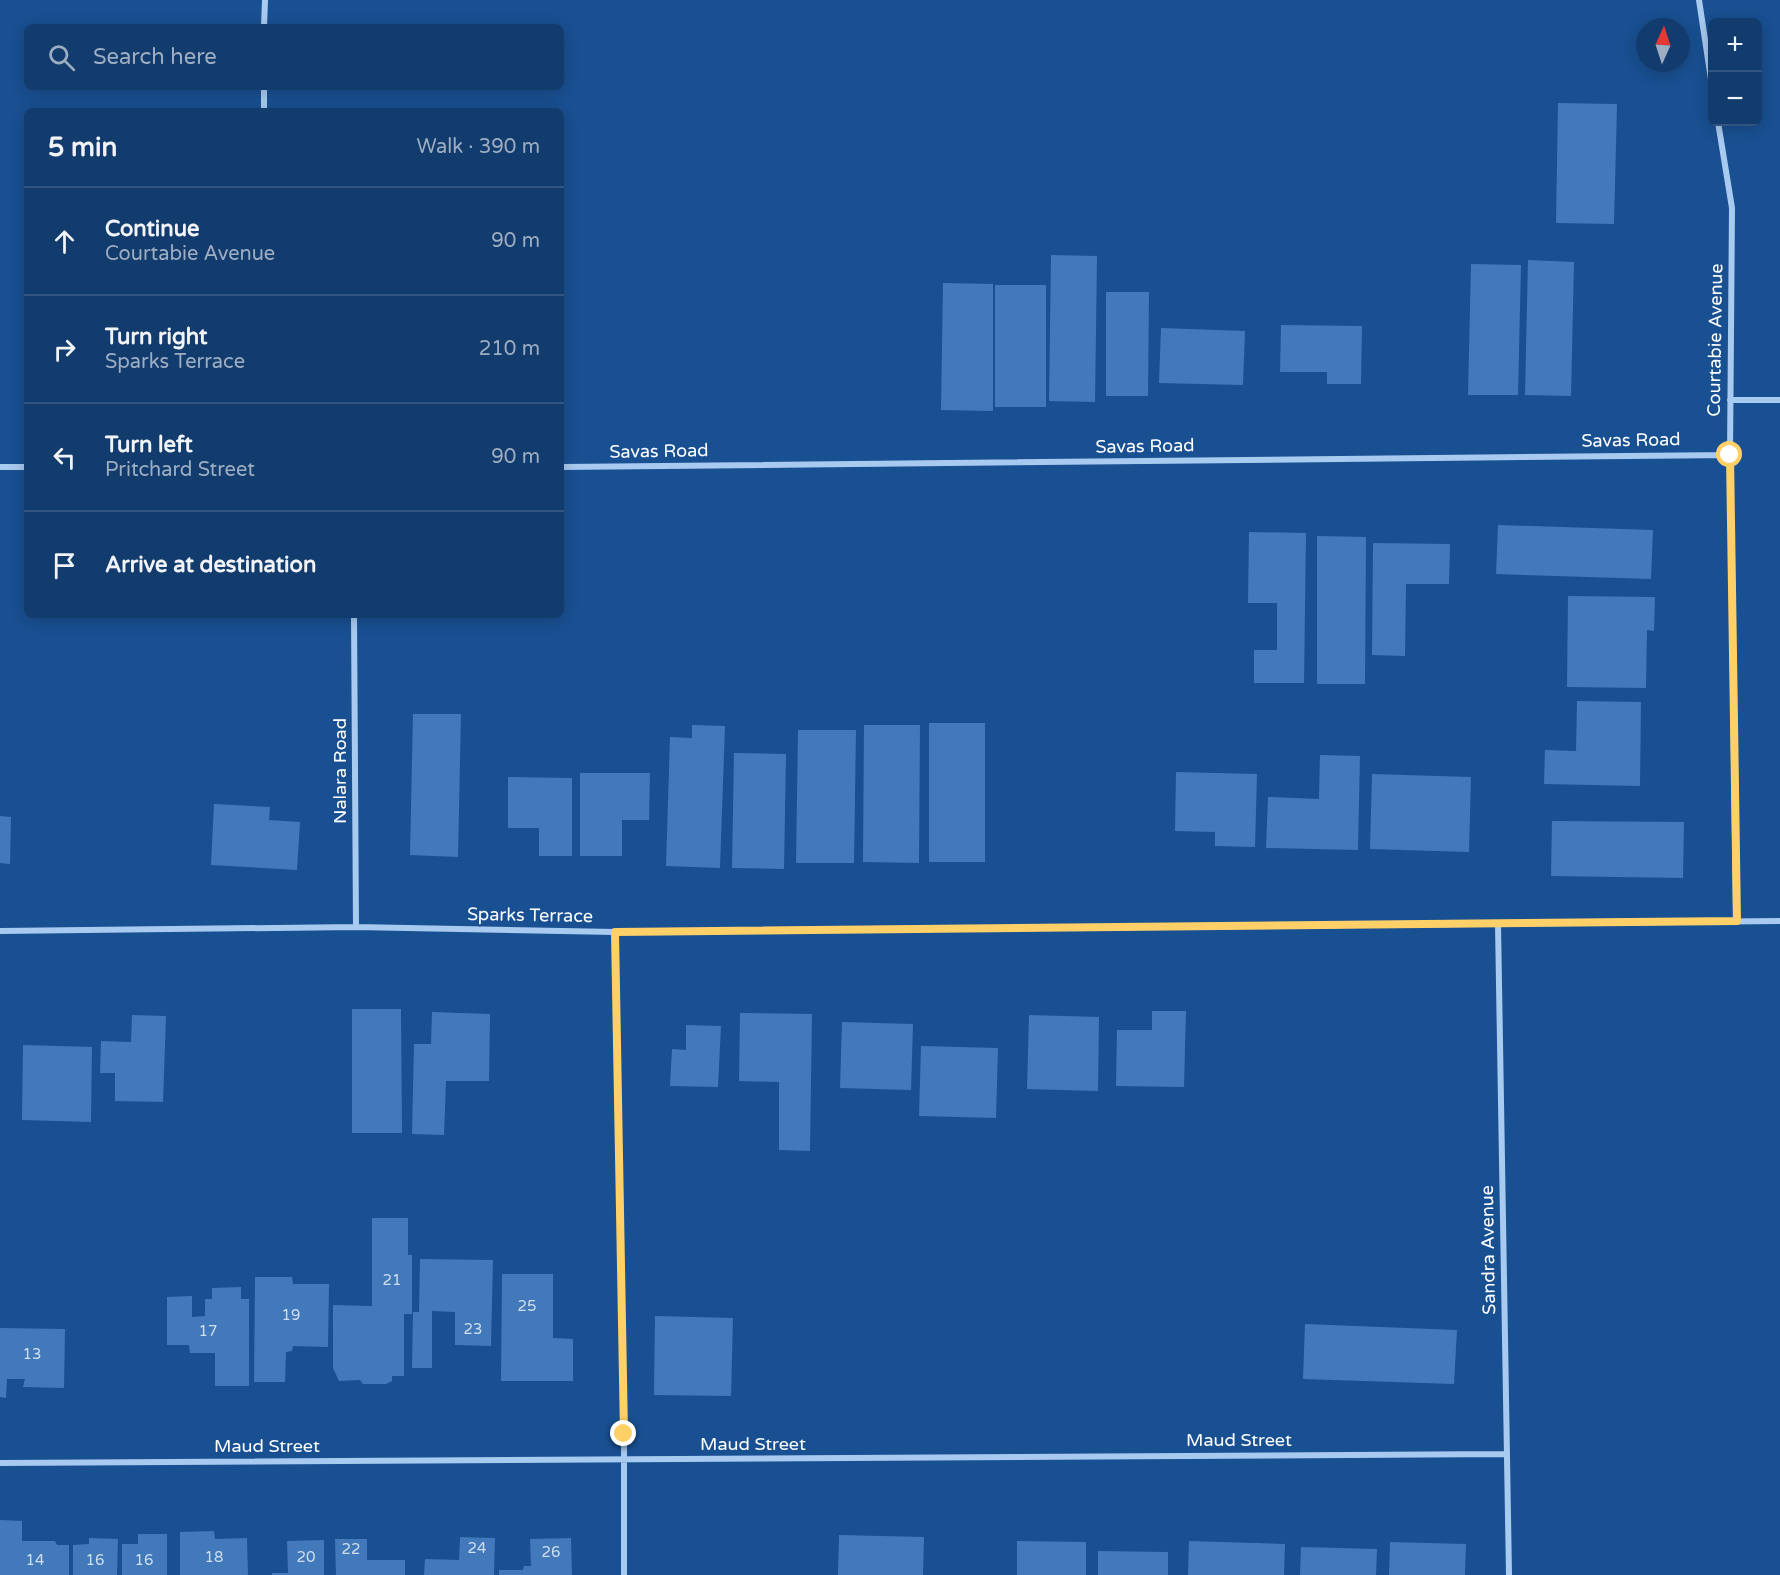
<!DOCTYPE html>
<html lang="en">
<head>
<meta charset="utf-8">
<style>
  :root { --surface:#133c6e; --page:#1c4373; --text:#f1f3f6; --muted:#9dadc2; --line:#325681 }
  body { margin:0; font-family:"Varela Round",sans-serif; background:var(--page); color:var(--text) }
  .controls { position:absolute; right:18px; top:18px; display:grid; overflow:hidden; border-radius:9px; box-shadow:0 3px 15px #0003 }
  .controls button { width:54px; height:54px; display:grid; place-items:center; padding:0; border:0; border-bottom:2px solid var(--line); background:var(--surface); color:var(--text); font:30px sans-serif }
  .compass { position:absolute; left:1636px; top:18px; width:54px; height:54px; border-radius:50%; background:var(--surface); box-shadow:0 3px 15px #0003; rotate:3deg }
  .stop { position:absolute; width:18px; height:18px; margin:-14px; border:4px solid #ffd067; border-radius:50%; background:#fff }
  .stop.end { background:#ffd067; border-color:#fff; box-shadow:0 2px 6px #0008 }
  .list { margin:0; padding:0; list-style:none }
  h2 { display:flex; justify-content:space-between; align-items:center; height:78px; margin:0; padding:0 24px; font-size:26px }
  h2 small { font-size:20px; font-weight:400; color:var(--muted) }
  .list li { display:grid; grid-template-columns:39px 1fr auto; gap:18px; align-items:center; box-sizing:border-box; height:108px; padding:0 24px; border-top:2px solid var(--line) }
  .list b { display:block; font-size:22px; white-space:nowrap }
  .list p { margin:0; font-size:20px; white-space:nowrap; color:var(--muted) }
  .list em { font-size:20px; font-style:normal; color:var(--muted) }
  .icon { flex:none; width:33px; height:33px; fill:none; stroke:currentColor; stroke-width:2; stroke-linecap:round; stroke-linejoin:round }
  .map { position:relative; flex:none; width:1780px; height:1575px; overflow:hidden }
  .search { position:absolute; background:var(--surface); box-shadow:0 3px 15px #0003; left:24px; top:24px; width:540px; height:66px; display:flex; align-items:center; gap:15px; box-sizing:border-box; padding:0 21px; border-radius:9px; color:var(--muted); font-size:22px }
  .panel { position:absolute; background:var(--surface); box-shadow:0 3px 15px #0003; left:24px; top:108px; width:540px; height:510px; border-radius:9px }
  .map>svg:first-child { display:block }
  .building { fill:#4279ba }
  .lines { fill:none; stroke-linecap:round; stroke-linejoin:round }
  .street { stroke:#a9caf0; stroke-width:6 }
  .route { stroke:#ffd067; stroke-width:8 }
  .labels { text-anchor:middle; dominant-baseline:central; stroke-width:4.5; stroke-linejoin:round; paint-order:stroke }
  .number-label { font-size:15px; fill:#d0deee }
  .street-label { font-size:18px; fill:#fff; stroke:#195092 }
</style>
</head>
<body>
<div class="map">
<svg width="1780" height="1575" viewBox="0 0 1780 1575">
  <rect width="100%" height="100%" fill="#195092"/>
  <path class="building" d="M1558 103 1617 104 1614 224 1556 223Z
    M1051 255 1097 256 1095 402 1049 401Z
    M1528 260 1574 262 1571 396 1525 395Z
    M1471 264 1521 265 1518 395H1468Z
    M943 283 993 284V411L941 410Z
    M995 285H1046V407H995Z
    M1106 292H1149L1148 396H1106Z
    M1281 325 1362 326 1361 384H1327V372H1280Z
    M1161 328 1245 331 1243 385 1159 383Z
    M1498 525 1653 530 1651 579 1496 574Z
    M1249 532 1306 533 1304 683H1254V650H1277V603H1248Z
    M1317 536 1366 537 1365 684H1317Z
    M1373 543 1450 544 1449 584H1406L1405 656 1372 655Z
    M1568 596 1655 597 1654 631 1647 630 1646 688 1567 687Z
    M1577 701 1641 702 1640 786 1544 784 1545 750 1576 751Z
    M413 714H461L458 857 410 855Z
    M929 723H985V862H929Z
    M692 725 725 726 720 868 666 866 670 737 692 738Z
    M864 725H920L919 863 863 862Z
    M798 730H856L854 863H796Z
    M734 753 786 754 784 869 732 868Z
    M1320 755 1360 756 1358 850 1266 848 1268 797 1319 799Z
    M1176 772 1257 774 1255 847 1215 846V832L1175 831Z
    M580 773H650L649 820H622V856H580Z
    M1372 774 1471 777 1469 852 1370 849Z
    M508 777 572 778V856H539V828H508Z
    M214 804 270 807 269 820 300 822 297 870 211 865Z
    M0 816 11 817 10 864 0 863Z
    M1552 821 1684 822 1683 878 1551 876Z
    M352 1009H401L402 1133H352Z
    M1152 1011H1186L1184 1087 1116 1086 1117 1030H1152Z
    M432 1012 490 1014 489 1081H446L444 1135 412 1134 414 1044H431Z
    M740 1013 812 1014 810 1151 779 1150V1082L739 1081Z
    M132 1015 166 1016 163 1102 115 1101V1073H100L101 1041 131 1042Z
    M1029 1015 1099 1017 1098 1091 1027 1089Z
    M842 1022 913 1024 911 1090 840 1088Z
    M686 1025 721 1026 718 1087 670 1086 672 1049 686 1050Z
    M23 1045 92 1047 91 1122 22 1120Z
    M921 1046 998 1048 996 1118 919 1116Z
    M372 1218H408V1255H412V1314H404V1376H392V1381L386 1384H363L360 1380 339 1381 333 1368V1305L372 1306Z
    M420 1259 493 1260 491 1346 455 1345V1312L432 1311V1368H412L413 1312H419Z
    M502 1274H553V1338L573 1339V1381H501Z
    M255 1277H292L293 1284H329L328 1347 293 1346 292 1351 286 1352 285 1382H254Z
    M241 1287V1299H249V1386H215V1353H190L189 1345H167V1297L192 1296V1317L205 1316V1299H212V1288Z
    M655 1316 733 1318 731 1396 654 1395Z
    M1305 1324 1457 1330 1454 1384 1303 1379Z
    M0 1328 65 1329 64 1388 23 1387 25 1379H7L6 1398 0 1397Z
    M0 1520 22 1521V1541H55L57 1545H69V1575H0Z
    M214 1531 215 1539 247 1538 248 1575H180V1532Z
    M138 1534H167V1575H122V1544H138Z
    M839 1535 924 1537 923 1575H838Z
    M460 1537 495 1538 494 1575H424L425 1559 459 1560Z
    M89 1538 118 1539 117 1575H73V1545L89 1544Z
    M571 1538 572 1575H499V1570H523L524 1566H531L530 1539Z
    M335 1539H367V1560H405V1575H336Z
    M324 1540V1575H272V1573H288L287 1541Z
    M1017 1541 1086 1542V1575H1017Z
    M1189 1541 1285 1544 1284 1575H1188Z
    M1390 1542 1466 1544 1465 1575H1389Z
    M1301 1547 1377 1549 1376 1575H1300Z
    M1098 1551 1168 1552V1575H1098Z"/>
  <g class="lines">
    <path class="street" d="M1699 0 1712 86
      M264 27 265 0
      M264 111V87
      M1718 122 1732 208 1730 455 1736 921
      M1730 400H1780
      M0 467H27
      M561 467 1730 455
      M354 615 356 927
      M1498 924 1509 1575
      M0 931 356 927 615 932 1780 921
      M615 932 624 1434V1575
      M0 1463 1506 1454"/>
  </g>
  <g class="lines">
    <path class="route" d="M624 1434 615 932 1737 921 1730 455"/>
  </g>
  <g class="labels">
    <g class="number-label">
      <text x="392" y="1280">21</text>
      <text x="527" y="1306">25</text>
      <text x="291" y="1315">19</text>
      <text x="473" y="1329">23</text>
      <text x="208" y="1331">17</text>
      <text x="32" y="1354">13</text>
      <text x="477" y="1548">24</text>
      <text x="351" y="1549">22</text>
      <text x="551" y="1552">26</text>
      <text x="214" y="1557">18</text>
      <text x="306" y="1557">20</text>
      <text x="35" y="1560">14</text>
      <text x="95" y="1560">16</text>
      <text x="144" y="1560">16</text>
    </g>
    <g class="street-label">
      <text transform="translate(1715 340) rotate(-89)">Courtabie Avenue</text>
      <text transform="translate(1631 440) rotate(-1)">Savas Road</text>
      <text transform="translate(1145 446) rotate(-1)">Savas Road</text>
      <text transform="translate(659 451) rotate(-1)">Savas Road</text>
      <text transform="translate(340 771) rotate(-90)">Nalara Road</text>
      <text transform="translate(530 915) rotate(1)">Sparks Terrace</text>
      <text transform="translate(1488 1250) rotate(-91)">Sandra Avenue</text>
      <text x="1239" y="1440">Maud Street</text>
      <text x="753" y="1444">Maud Street</text>
      <text x="267" y="1446">Maud Street</text>
    </g>
  </g>
</svg>
<div class="controls">
<button>+</button>
<button>−</button>
</div>
<svg class="compass" viewBox="-18 -18 36 36"><path d="M0-13l5 13h-10z" fill="#e53935"/><path d="M0 13l5-13h-10z" fill="#9dadc2"/></svg>
<div class="stop" style="left:1730px;top:455px"></div>
<div class="stop end" style="left:624px;top:1434px"></div>
<div class="search"><svg class="icon" aria-label="search" viewBox="0 0 24 24"><circle cx="10" cy="10" r="6"/><path d="M15 15l6 6"/></svg>Search here</div>
<section class="panel">
<h2>5 min<small>Walk · 390 m</small></h2>
<ul class="list">
<li><svg class="icon" aria-label="ahead" viewBox="0 0 24 24"><path d="M12 20V5M6 11l6-6 6 6"/></svg><div><b>Continue</b><p>Courtabie Avenue</p></div><em>90 m</em></li>
<li><svg class="icon" aria-label="right" viewBox="0 0 24 24"><path d="M7 20v-9h11M14 6l5 5-5 5"/></svg><div><b>Turn right</b><p>Sparks Terrace</p></div><em>210 m</em></li>
<li><svg class="icon" aria-label="left" viewBox="0 0 24 24"><path d="M17 20v-9H6M10 6l-5 5 5 5"/></svg><div><b>Turn left</b><p>Pritchard Street</p></div><em>90 m</em></li>
<li><svg class="icon" aria-label="arrive" viewBox="0 0 24 24"><path d="M6 21V4h12l-3 4 3 4H6"/></svg><div><b>Arrive at destination</b></div></li>
</ul>
</section>
</div>
</body>
</html>
